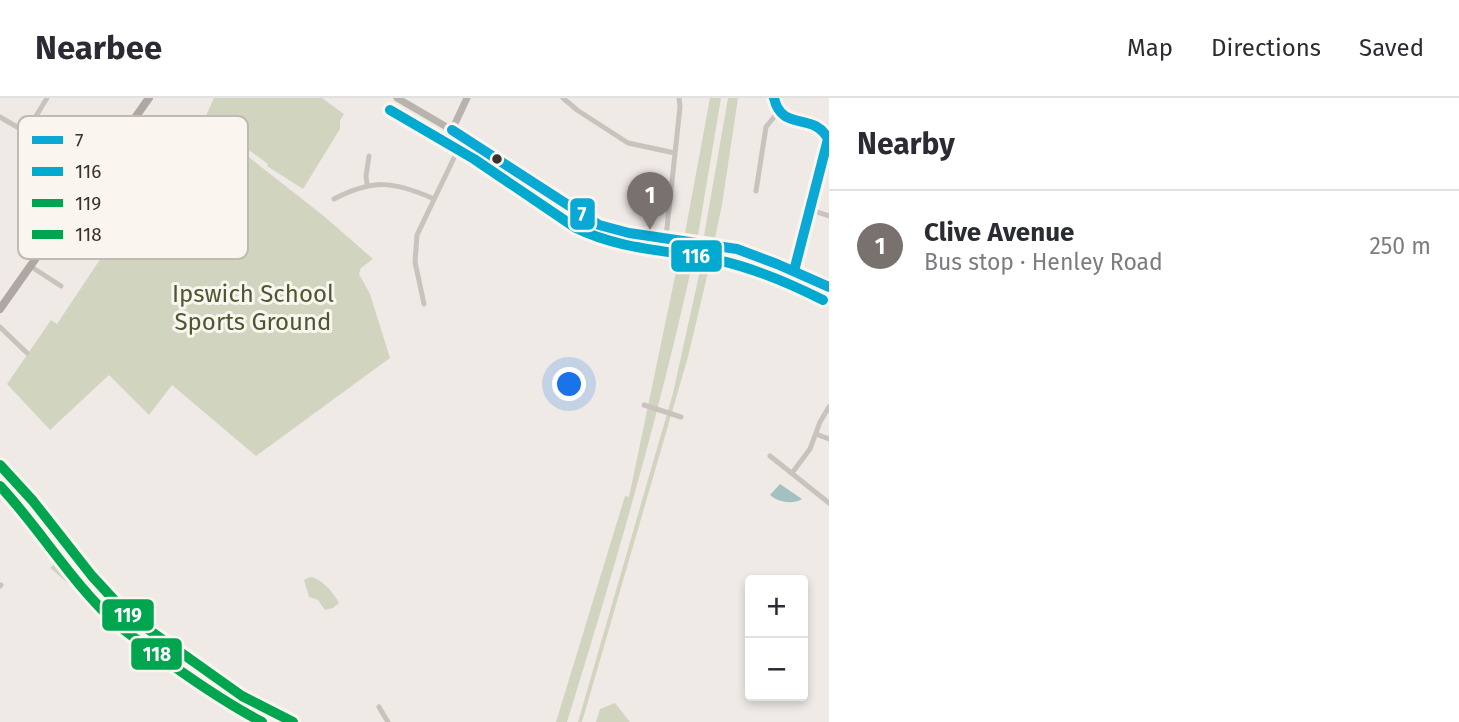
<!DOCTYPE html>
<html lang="en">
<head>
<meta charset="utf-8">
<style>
  :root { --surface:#fff; --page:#f7f7f7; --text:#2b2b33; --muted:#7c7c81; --line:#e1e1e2; --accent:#79716d }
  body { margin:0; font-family:"Fira Sans",sans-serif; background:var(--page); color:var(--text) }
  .controls { position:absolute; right:21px; bottom:21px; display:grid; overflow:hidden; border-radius:7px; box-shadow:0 4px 10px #0003 }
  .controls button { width:63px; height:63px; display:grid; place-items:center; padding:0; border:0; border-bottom:2px solid var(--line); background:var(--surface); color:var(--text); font:35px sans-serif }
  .you { position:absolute; left:570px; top:287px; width:24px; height:24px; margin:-18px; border:5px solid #fff; border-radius:50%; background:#1a73e8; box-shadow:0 0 0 10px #1a73e833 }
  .badge { display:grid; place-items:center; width:46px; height:46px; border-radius:50%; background:var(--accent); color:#fff; font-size:23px; font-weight:700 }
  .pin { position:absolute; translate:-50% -58px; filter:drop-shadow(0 2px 4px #0008) }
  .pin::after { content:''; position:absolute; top:37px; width:24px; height:21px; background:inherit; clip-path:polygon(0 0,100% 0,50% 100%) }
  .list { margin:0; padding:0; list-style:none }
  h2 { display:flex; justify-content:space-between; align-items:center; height:91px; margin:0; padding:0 28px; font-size:30px }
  h2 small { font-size:23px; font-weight:400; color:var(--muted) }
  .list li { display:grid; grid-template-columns:46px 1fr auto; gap:21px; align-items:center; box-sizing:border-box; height:112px; padding:0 28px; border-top:2px solid var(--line) }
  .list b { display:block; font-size:26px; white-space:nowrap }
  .list p { margin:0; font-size:23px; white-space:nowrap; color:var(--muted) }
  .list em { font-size:23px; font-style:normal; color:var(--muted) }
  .map { position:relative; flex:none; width:829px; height:624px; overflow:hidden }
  header { display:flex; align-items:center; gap:42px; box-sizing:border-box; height:98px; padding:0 35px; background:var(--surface); border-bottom:2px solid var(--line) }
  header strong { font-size:33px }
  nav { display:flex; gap:38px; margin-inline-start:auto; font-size:24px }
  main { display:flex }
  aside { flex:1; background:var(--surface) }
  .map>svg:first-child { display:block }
  .green { fill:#d1d5c0 }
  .water { fill:#a2c1c0 }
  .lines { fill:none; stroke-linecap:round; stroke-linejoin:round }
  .street { stroke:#c9c3be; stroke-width:5 }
  .secondary { stroke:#b9b3ae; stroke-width:7 }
  .primary { stroke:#aea7a3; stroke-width:8 }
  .bus-1-casing { stroke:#faf5ef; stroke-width:16 }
  .bus-2-casing { stroke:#faf5ef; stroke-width:16 }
  .bus-3-casing { stroke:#faf5ef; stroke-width:16 }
  .bus-4-casing { stroke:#faf5ef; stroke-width:16 }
  .bus-1 { stroke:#0aa8d4; stroke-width:10 }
  .bus-2 { stroke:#00a9ce; stroke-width:10 }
  .bus-3 { stroke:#00a54f; stroke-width:10 }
  .bus-4 { stroke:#00a54f; stroke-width:10 }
  .bus-dot { fill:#3a302c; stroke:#faf5ef; stroke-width:2.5 }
  .labels { text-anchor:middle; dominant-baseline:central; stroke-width:6; stroke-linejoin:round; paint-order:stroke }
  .park-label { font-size:24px; fill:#4b5830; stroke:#faf5ef }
  .key { fill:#faf5ef; stroke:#c0bab4; stroke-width:2 }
  .key-label { font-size:19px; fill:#3a302c }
  .line-badge { stroke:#faf5ef; stroke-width:2.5 }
  .badge-label { font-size:19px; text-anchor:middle; font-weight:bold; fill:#fff }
</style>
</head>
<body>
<header>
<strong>Nearbee</strong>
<nav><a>Map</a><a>Directions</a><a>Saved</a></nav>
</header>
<main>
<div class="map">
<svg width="829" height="624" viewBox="0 0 829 624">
  <rect width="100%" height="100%" fill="#efeae6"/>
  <path class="green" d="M214 0H322L344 16 340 23V31L303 91 267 68 268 66 205 20Z
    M710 0H721L698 137 685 135Z
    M728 0H738L722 107 715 140 704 138Z
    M236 49 325 119 373 161 361 170 359 176 370 196 390 260 256 358 172 287 149 317 109 277 50 332 7 286 51 222 57 226 133 112 167 136Z
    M682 145 696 148C662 308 616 466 567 624H556L625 398 629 399Z
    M705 150 713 153 688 259 582 624H578L673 295Z
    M67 453 107 501 96 506 91 505 50 470Z
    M310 479C321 480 334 495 339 505L333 510 325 512 318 502 309 499 304 482Z
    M615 605 630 624H596L600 611Z"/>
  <path class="water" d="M780 386 802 401C792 407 778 404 770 397Z"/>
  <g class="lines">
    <path class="street" d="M563 0 577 12 628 45 675 55
      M774 0C776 37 820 11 828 41L794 173
      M0 19 55 51 83 74
      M126 32 198 82
      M27 33 47 0
      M367 86 366 78 369 58
      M756 93 766 29 778 14
      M334 101C373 81 393 83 432 100
      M811 112 829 118
      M666 139 680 9 679 0
      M30 168 61 188
      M424 206 415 164 417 137 464 39
      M0 229 27 255
      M644 307 681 319
      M816 336 829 341
      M770 358 829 405
      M792 375 810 351 820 324 829 309
      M0 488 1 487
      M379 609 388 624"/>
    <path class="secondary" d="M397 0 481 49 584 118C626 142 678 138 724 149 760 156 796 173 829 189
      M452 32 467 0
      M0 367 33 403 92 478 128 517 187 561 242 598 293 624"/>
    <path class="primary" d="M0 211 149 0"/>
    <g class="bus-1-casing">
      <path id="bus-1" d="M774 0C782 35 814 13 828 41L794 173
        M452 32 599 127 629 135 737 151 777 166 829 189"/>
    </g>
    <g class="bus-2-casing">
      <path id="bus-2" d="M390 12 474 61 576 130C621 152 669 152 717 162 755 170 789 185 823 202"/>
    </g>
    <g class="bus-3-casing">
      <path id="bus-3" d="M0 367 33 403 92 478 128 517 242 598 293 624"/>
    </g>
    <g class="bus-4-casing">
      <path id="bus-4" d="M0 388C41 432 73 487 119 528 130 537 142 545 154 554 188 579 224 604 262 624"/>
    </g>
    <use href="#bus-1" class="bus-1"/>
    <use href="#bus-2" class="bus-2"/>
    <use href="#bus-3" class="bus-3"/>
    <use href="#bus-4" class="bus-4"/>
  </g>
  <circle class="bus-dot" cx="497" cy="61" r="6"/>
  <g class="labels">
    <g class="park-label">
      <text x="253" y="196">Ipswich School<tspan x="253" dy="28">Sports Ground</tspan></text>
    </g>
  </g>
  <rect x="18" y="18" width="230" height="143" rx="10" class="key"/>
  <rect x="32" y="38" width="31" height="8" fill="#0aa8d4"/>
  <rect x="32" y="69" width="31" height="9" fill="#00a9ce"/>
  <rect x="32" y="101" width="31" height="8" fill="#00a54f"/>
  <rect x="32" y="132" width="31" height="9" fill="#00a54f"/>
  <g class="key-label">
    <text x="75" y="49">7</text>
    <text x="75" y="80">116</text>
    <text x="75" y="112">119</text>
    <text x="75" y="143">118</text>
  </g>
  <g class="line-badge">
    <rect x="569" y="99" width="27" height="34" rx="7" fill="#0aa8d4"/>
    <rect x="670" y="141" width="53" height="34" rx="7" fill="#00a9ce"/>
    <rect x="101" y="500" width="54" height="34" rx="7" fill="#00a54f"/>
    <rect x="130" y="539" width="53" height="34" rx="7" fill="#00a54f"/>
  </g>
  <g class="badge-label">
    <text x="582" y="123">7</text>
    <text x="696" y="165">116</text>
    <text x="128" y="524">119</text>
    <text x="157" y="563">118</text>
  </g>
</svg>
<div class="controls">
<button>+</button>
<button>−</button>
</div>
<div class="you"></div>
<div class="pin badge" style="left:650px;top:132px">1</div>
</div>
<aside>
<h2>Nearby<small></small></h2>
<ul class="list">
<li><span class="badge">1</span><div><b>Clive Avenue</b><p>Bus stop · Henley Road</p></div><em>250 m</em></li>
</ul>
</aside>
</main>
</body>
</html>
